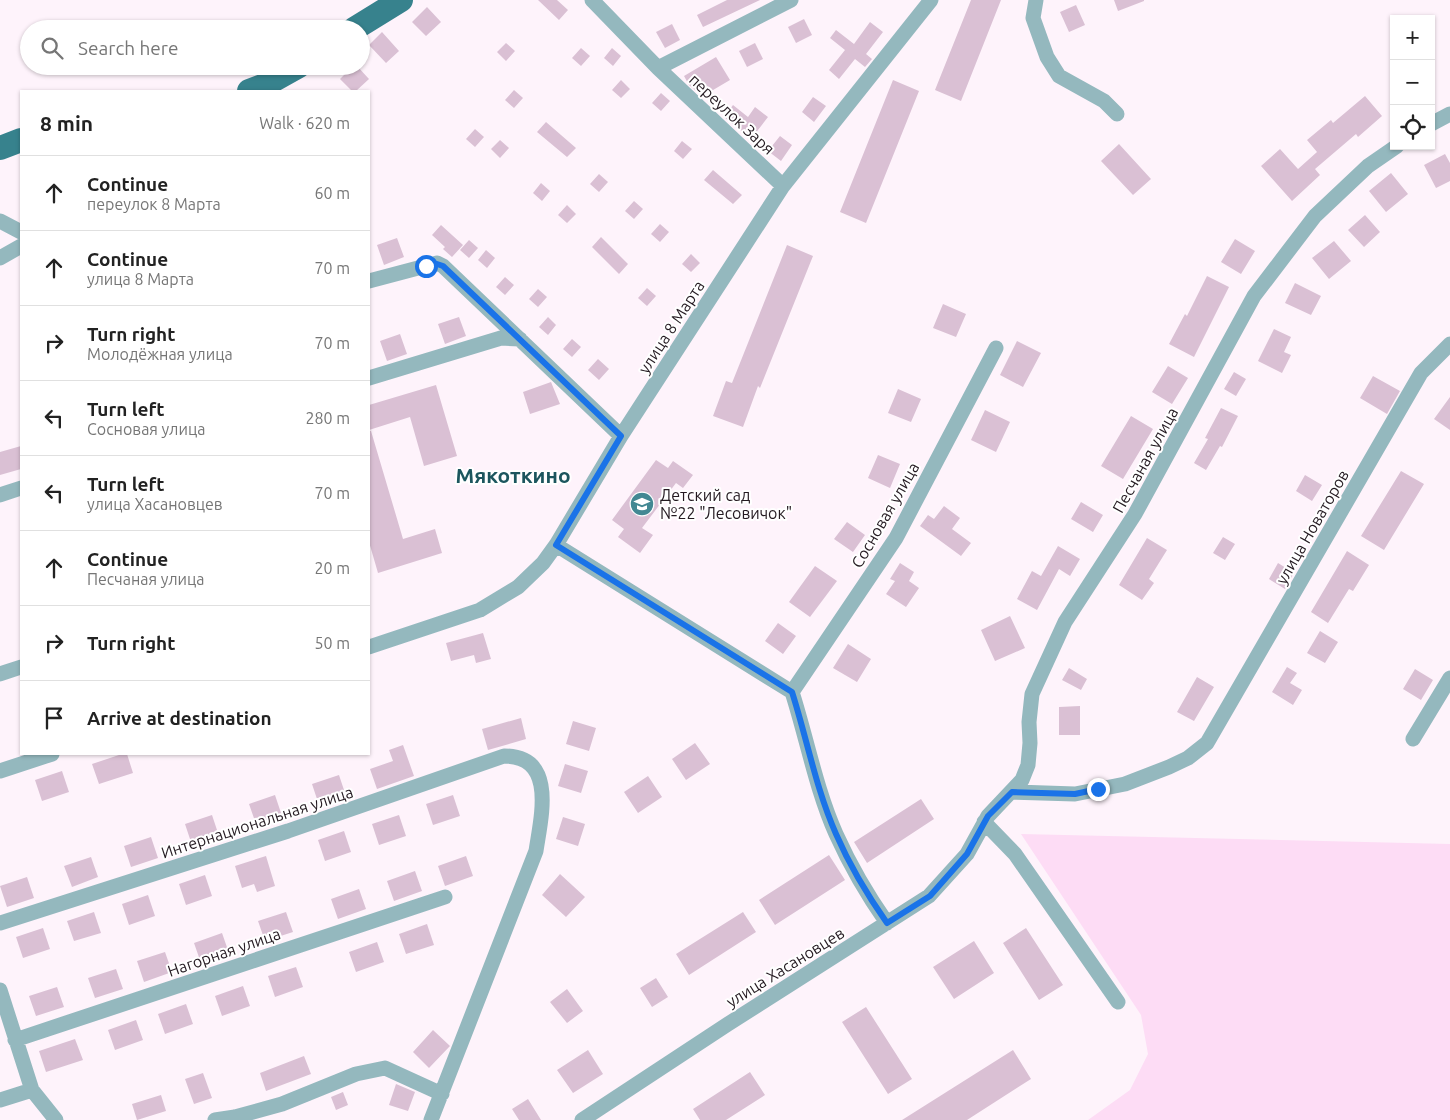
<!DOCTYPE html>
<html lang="en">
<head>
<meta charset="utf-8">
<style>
  :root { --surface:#fff; --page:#f2f2f2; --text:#222; --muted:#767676; --line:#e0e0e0 }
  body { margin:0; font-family:Ubuntu,sans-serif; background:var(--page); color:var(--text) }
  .controls { position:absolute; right:15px; top:15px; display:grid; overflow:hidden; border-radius:0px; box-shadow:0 1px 4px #0004 }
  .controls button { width:45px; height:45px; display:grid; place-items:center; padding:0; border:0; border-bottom:1px solid var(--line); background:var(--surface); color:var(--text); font:25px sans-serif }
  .stop { position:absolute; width:15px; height:15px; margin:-11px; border:4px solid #1a73e8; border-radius:50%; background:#fff }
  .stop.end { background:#1a73e8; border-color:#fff; box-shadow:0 1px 5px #0008 }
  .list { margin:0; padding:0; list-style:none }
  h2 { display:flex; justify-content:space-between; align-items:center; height:65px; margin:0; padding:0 20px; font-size:21px }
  h2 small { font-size:16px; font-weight:400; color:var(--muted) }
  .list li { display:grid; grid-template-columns:32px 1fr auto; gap:15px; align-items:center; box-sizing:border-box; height:75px; padding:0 20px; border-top:1px solid var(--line) }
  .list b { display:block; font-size:19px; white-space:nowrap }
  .list p { margin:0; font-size:16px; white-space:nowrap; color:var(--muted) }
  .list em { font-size:16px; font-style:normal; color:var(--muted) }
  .icon { flex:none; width:28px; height:28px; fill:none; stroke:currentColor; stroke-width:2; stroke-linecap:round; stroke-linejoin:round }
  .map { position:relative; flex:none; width:1450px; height:1120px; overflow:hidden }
  .search { position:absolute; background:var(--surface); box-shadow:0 1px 4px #0004; left:20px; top:20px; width:350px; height:55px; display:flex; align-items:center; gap:12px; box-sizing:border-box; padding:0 18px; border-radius:28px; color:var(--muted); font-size:19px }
  .panel { position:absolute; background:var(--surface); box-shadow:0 1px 4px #0004; left:20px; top:90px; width:350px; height:665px; border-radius:0px }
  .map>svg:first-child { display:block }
  .green { fill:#fddcf5 }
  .building { fill:#dac0d4 }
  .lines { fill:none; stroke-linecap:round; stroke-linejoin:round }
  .minor { stroke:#94b8be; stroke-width:15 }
  .primary { stroke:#37828d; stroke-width:24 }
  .route { stroke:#1a73e8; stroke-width:6 }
  .labels { text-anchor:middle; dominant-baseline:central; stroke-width:4; stroke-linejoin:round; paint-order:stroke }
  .street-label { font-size:16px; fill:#241a21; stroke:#fff }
  .poi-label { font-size:16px; fill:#241a21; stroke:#fff; text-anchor:start }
  .district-label { font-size:21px; font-weight:bold; fill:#1c565e; stroke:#fff }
</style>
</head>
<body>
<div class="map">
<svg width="1450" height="1120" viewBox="0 0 1450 1120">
  <rect width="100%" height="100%" fill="#fef3fb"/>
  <path class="green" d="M1021 834 1450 844V1120H1088L1130 1090 1148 1054 1141 1015Z"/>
  <path class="building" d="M538 0H557L568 10 559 20Z
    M727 0H760L703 27 697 15Z
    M971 0H1001L961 101 935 90Z
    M1114 0H1144V1L1118 11Z
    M1076 5 1085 25 1069 32 1060 12Z
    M427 7 441 22 426 36 412 22Z
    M804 19 812 35 796 43 788 27Z
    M870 22 883 32 866 54 872 59 865 67 855 59 839 79 829 70 845 50 830 38 836 30 854 44Z
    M672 24 680 40 665 48 656 32Z
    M382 32 399 51 386 63 369 45Z
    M506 43 515 51 506 61 497 52Z
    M755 43 763 59 747 67 739 51Z
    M581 48 590 56 581 66 572 58Z
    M612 48 621 56 613 66 604 58Z
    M716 57 730 80 708 93 704 85 696 91 689 85 684 76Z
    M353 66H357L369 79 356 91H352L340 79Z
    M621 80 630 89 621 98 612 90Z
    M893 80 919 91 866 223 840 212Z
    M514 90 523 98 514 108 505 100Z
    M661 93 670 101 661 111 652 103Z
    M1365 96 1382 116 1358 137 1356 134 1315 169 1320 175 1292 201 1261 166 1280 149 1298 169 1317 152 1307 140 1331 120 1333 123Z
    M813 97 826 106 814 122 802 112Z
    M733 105 748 117 755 107 768 117 751 139 724 117Z
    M546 122 576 148 567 157 537 132Z
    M475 129 484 137 475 147 466 139Z
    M780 136 792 145 781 161 768 151Z
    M500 140 509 148 500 158 491 149Z
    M682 141 692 149 683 159 674 151Z
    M1119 144 1151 179 1133 195 1101 161Z
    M1445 154 1450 163V181L1436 188 1424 165Z
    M713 170 742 195 733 204 704 180Z
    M1391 173 1408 194 1386 212 1369 191Z
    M599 174 608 182 599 192 590 184Z
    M541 183 550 191 542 201 533 193Z
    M634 201 643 209 634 219 625 211Z
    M567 205 576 214 567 223 558 215Z
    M1365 215 1380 232 1364 247 1348 230Z
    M660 224 669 232 660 242 651 234Z
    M441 225 463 245 452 257 443 249 445 247 432 235Z
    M601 237 628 264 619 274 592 247Z
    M397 238 404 257 384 265 377 245Z
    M1235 239 1255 251 1241 274 1221 262Z
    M469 240 478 248 469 258 460 250Z
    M1334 241 1351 261 1329 279 1312 258Z
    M787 245 813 256 760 388 758 386 743 427 713 416 726 381 732 383Z
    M486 250 495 258 487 268 478 260Z
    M691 254 700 263 691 272 682 264Z
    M1207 276 1229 287 1194 357 1169 344 1185 314 1187 316Z
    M505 277 514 285 505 295 496 287Z
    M1295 283 1321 296 1311 315 1285 303Z
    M647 288 656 296 647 306 638 298Z
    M538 289 547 297 538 307 529 299Z
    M943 304 966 314 956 337 933 328Z
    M459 317 466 336 445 344 438 324Z
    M548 317 556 325 548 335 539 327Z
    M1274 329 1291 337 1284 352 1291 355 1282 373 1258 361Z
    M400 334 407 354 387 361 380 341Z
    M572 339 581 347 572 357 563 349Z
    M1017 341 1041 353 1023 387 1000 375Z
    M598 359 609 369 599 380 588 370Z
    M1168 366 1188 378 1172 404 1152 392Z
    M1234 372 1246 379 1236 396 1224 389Z
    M1373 376 1400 391 1387 414 1360 398Z
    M551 382 560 404 530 414 523 392Z
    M436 385 457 456 424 466 410 417 369 430V405Z
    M898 389 921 399 911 422 888 413Z
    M1450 397V430L1434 419Z
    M1221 408 1238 416 1222 447 1220 446 1206 470 1194 463 1208 439 1205 438Z
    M985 410 1010 422 996 452 971 440Z
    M1131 416 1153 429 1123 479 1101 466Z
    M369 431H371L403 539 435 529 442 553 378 573 369 542Z
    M21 446V469L0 475V452Z
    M878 455 900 464 890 488 868 478Z
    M656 460 668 468 673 461 693 475 683 488 676 483 642 528 653 535 640 553 618 537 624 529 612 520Z
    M1401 471 1424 484 1384 550 1361 536Z
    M1305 475 1322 485 1312 501 1296 491Z
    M1081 502 1103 515 1093 532 1071 519Z
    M944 506 960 518 952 529 971 543 961 556 920 526 928 515 934 519Z
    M847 522 865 535 853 552 834 539Z
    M1223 537 1235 544 1225 560 1213 553Z
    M1147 538 1167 550 1149 579 1154 583 1142 600 1119 585Z
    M1058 546 1080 559 1070 576 1059 569 1037 610 1017 599 1032 571 1041 576Z
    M1347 551 1369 565 1353 591 1349 589 1328 623 1311 612Z
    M900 563 914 572 909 581 919 588 906 607 886 594 895 581 890 579Z
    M1278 563 1294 573 1285 589 1269 579Z
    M815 566 837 581 810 617 789 602Z
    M1010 616 1025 648 995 661 981 630Z
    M778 623 796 636 783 654 765 641Z
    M1320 631 1338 642 1325 663 1307 653Z
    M483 633 491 659 476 663 474 655 451 661 446 643Z
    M848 644 871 659 857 682 833 668Z
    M1287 667 1297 673 1290 683 1302 690 1293 705 1272 692Z
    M1069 668 1087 679 1081 690 1062 680Z
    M1415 669 1433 680 1421 700 1403 689Z
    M1197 677 1214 687 1194 721 1177 712Z
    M1080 706V735H1059V707Z
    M521 718 526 739 488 750 482 729Z
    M573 721 596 728 589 751 566 744Z
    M695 743 710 764 686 780 672 759Z
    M403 745 414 776 377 789 370 769 393 761 389 750Z
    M122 754H127L133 773 99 784 92 764Z
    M565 764 588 771 581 793 558 786Z
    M62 771 69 792 42 801 35 780Z
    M339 775 346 796 319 805 312 784Z
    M648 776 662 797 638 813 624 792Z
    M275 795 282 816 256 824 249 804Z
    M453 795 460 816 433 825 426 804Z
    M921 799 934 819 867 863 854 842Z
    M212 815 219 836 192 845 185 824Z
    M399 815 406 836 379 845 372 824Z
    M563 817 585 824 578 846 556 839Z
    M344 831 351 852 325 861 318 840Z
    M151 837 158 858 131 867 124 846Z
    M829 855 845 880 775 925 759 900Z
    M266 856 275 886 257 892 254 884 242 888 235 866Z
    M466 856 473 876 445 886 438 866Z
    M91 857 98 877 72 887 64 866Z
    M415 871 422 891 394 901 387 881Z
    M560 874 585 897 566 917 542 895Z
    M205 875 212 896 186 905 179 884Z
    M27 877 34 898 7 907 0 886Z
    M359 889 366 909 338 919 331 899Z
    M148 895 155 916 129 925 122 904Z
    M94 912 101 933 74 941 67 921Z
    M286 912 293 932 265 941 258 921Z
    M743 912 756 932 689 975 676 954Z
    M427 924 434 945 406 954 399 934Z
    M43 928 50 949 23 958 16 937Z
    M1026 928 1063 985 1039 1000 1003 943Z
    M222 933 229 953 201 963 194 943Z
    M974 941 994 973 954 999 933 967Z
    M377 942 384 962 356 972 349 952Z
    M165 952 172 972 144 982 137 961Z
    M296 967 303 987 275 997 268 976Z
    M116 969 123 989 95 998 88 978Z
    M656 978 668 997 652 1007 640 988Z
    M243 986 250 1006 222 1016 215 996Z
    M57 987 64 1007 36 1016 29 996Z
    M567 989 583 1011 567 1023 550 1002Z
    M186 1004 193 1024 165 1034 158 1014Z
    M866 1007 912 1079 888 1094 842 1022Z
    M136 1020 143 1040 115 1050 108 1030Z
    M433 1030 450 1046 429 1068 413 1052Z
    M75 1039 83 1060 46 1072 39 1051Z
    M588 1050 603 1074 573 1093 557 1070Z
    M1013 1050 1031 1079 967 1120H902Z
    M304 1056 311 1074 266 1091 260 1073Z
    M750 1072 765 1095 726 1120H700L693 1109Z
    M203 1073 212 1098 194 1104 185 1079Z
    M396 1084 415 1092 408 1111 389 1105Z
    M343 1092 348 1105 336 1110 331 1097Z
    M161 1095 166 1111 137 1120 132 1104Z
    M528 1099 541 1120H519L512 1109Z"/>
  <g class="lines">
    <path class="minor" d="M592 0 658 68 783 186
      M1036 0 1033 18 1047 57 1059 76 1104 101 1117 114
      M658 68 791 0
      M1431 124 1450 114
      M0 221 21 232
      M0 258 21 246
      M369 281 437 263 443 266 621 436
      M369 378 501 338 520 339
      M0 495 21 488
      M556 545 792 692C807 739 816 789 836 834 850 865 868 896 887 923
      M369 647 480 610 518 587 543 563 556 545 621 436 783 186 931 0
      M0 674 21 667
      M792 692 896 538 996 348
      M1413 739 1450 678
      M0 771 52 754
      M1012 792 1075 794 1125 784 1169 767 1188 758 1207 743 1421 373 1450 344
      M984 822 1015 854 1118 1002
      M0 923 288 831 504 756C557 756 541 817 536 851L431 1120
      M0 990 32 1090 56 1120
      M15 1040 445 897
      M0 1100 32 1090
      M215 1120 235 1117 282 1104 356 1074 385 1068 442 1094
      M582 1120 728 1024 929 896 967 854 988 816 1022 780 1028 765 1030 743 1029 722 1032 694 1065 622 1135 514 1254 296 1315 216 1368 166 1397 146"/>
    <path class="primary" d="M354 29 401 0
      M249 91 265 85 299 66
      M0 148 21 140"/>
  </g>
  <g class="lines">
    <path class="route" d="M426 266 437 264 443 266 621 436 556 545 792 692C807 739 816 789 836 834 849 864 868 896 887 923L930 896 967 854 988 816 1012 792 1075 794 1098 789"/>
  </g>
  <defs>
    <g id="school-disc" transform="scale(1.25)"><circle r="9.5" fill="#428893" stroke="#fff"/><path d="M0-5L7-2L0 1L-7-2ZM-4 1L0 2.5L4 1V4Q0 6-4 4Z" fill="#fff"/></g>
  </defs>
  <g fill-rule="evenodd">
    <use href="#school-disc" x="642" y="504"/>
  </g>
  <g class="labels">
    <g class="street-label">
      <text transform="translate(732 114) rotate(43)">переулок Заря</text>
      <text transform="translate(671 327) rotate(-57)">улица 8 Марта</text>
      <text transform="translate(1145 460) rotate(-61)">Песчаная улица</text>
      <text transform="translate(885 515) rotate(-60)">Сосновая улица</text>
      <text transform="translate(1312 527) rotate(-60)">улица Новаторов</text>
      <text transform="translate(257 822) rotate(-18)">Интернациональная улица</text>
      <text transform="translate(224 952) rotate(-19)">Нагорная улица</text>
      <text transform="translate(785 967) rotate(-32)">улица Хасановцев</text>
    </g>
    <g class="poi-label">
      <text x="660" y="495">Детский сад<tspan x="660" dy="18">№22 "Лесовичок"</tspan></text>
    </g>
    <g class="district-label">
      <text x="513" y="475">Мякоткино</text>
    </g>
  </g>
</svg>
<div class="controls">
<button>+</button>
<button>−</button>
<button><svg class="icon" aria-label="locate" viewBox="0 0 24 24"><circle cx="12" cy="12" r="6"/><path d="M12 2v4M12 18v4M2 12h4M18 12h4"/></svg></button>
</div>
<div class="stop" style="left:426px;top:266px"></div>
<div class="stop end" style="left:1098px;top:789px"></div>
<div class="search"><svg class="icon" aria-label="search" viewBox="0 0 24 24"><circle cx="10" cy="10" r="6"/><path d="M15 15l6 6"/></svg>Search here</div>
<section class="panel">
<h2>8 min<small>Walk · 620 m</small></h2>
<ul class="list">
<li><svg class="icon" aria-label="ahead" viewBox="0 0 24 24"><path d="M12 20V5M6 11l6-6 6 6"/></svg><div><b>Continue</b><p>переулок 8 Марта</p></div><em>60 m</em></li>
<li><svg class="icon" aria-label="ahead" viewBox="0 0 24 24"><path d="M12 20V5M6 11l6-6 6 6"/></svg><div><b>Continue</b><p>улица 8 Марта</p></div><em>70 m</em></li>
<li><svg class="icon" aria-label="right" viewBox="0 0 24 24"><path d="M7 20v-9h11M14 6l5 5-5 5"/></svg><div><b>Turn right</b><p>Молодёжная улица</p></div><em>70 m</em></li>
<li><svg class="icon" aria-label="left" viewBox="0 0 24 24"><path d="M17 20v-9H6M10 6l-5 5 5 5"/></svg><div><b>Turn left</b><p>Сосновая улица</p></div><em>280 m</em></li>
<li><svg class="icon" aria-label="left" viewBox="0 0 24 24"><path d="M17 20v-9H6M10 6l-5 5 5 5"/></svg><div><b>Turn left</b><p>улица Хасановцев</p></div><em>70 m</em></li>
<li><svg class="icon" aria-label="ahead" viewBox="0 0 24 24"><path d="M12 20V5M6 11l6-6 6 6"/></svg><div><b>Continue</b><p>Песчаная улица</p></div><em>20 m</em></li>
<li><svg class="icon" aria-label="right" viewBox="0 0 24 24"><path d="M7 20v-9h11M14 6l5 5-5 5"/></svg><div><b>Turn right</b></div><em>50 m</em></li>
<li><svg class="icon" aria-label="arrive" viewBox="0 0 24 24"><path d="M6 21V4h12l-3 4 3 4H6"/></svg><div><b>Arrive at destination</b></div></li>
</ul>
</section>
</div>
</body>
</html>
